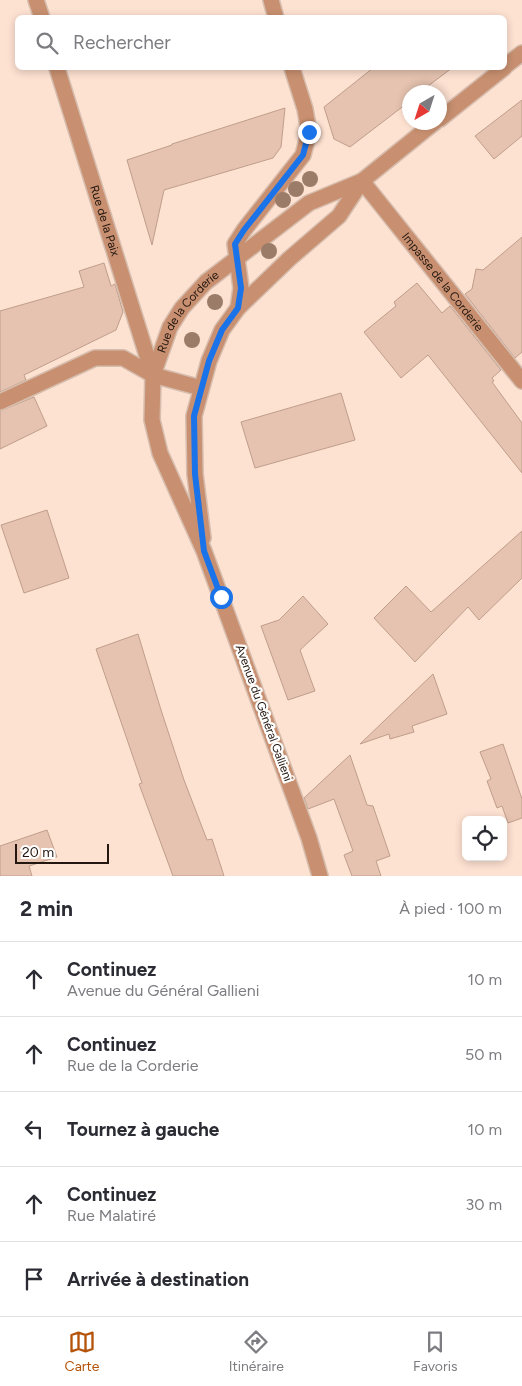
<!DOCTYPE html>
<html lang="fr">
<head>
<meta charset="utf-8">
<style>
  :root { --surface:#fff; --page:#f7f7f7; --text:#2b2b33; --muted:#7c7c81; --line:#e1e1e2; --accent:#b45309 }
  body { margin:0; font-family:Figtree,sans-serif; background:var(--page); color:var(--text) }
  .controls { position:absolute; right:15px; bottom:15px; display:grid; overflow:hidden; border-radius:8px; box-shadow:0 2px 8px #0003 }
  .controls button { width:45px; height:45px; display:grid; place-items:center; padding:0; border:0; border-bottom:1px solid var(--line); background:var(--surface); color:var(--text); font:25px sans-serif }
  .compass { position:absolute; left:402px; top:85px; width:45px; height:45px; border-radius:50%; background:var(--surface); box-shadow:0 2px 8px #0003; rotate:219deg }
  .scale { position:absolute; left:15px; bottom:12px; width:94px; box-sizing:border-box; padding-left:5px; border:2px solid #241710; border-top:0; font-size:14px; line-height:18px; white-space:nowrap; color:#241710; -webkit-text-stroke:4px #fff; paint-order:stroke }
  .stop { position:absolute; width:15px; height:15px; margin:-11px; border:4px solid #1a73e8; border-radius:50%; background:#fff }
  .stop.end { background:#1a73e8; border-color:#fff; box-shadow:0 1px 5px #0008 }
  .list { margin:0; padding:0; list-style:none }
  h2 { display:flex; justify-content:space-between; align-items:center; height:65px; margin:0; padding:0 20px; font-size:21px }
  h2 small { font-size:16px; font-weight:400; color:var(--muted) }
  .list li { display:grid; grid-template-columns:32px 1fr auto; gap:15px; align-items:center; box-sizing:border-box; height:75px; padding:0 20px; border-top:1px solid var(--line) }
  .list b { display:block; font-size:19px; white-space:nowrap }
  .list p { margin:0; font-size:16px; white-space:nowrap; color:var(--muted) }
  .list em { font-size:16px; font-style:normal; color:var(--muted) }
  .icon { flex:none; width:28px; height:28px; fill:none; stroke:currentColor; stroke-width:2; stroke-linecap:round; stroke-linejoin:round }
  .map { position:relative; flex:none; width:522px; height:876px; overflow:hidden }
  .search { position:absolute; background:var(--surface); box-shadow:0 2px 8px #0003; left:15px; right:15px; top:15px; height:55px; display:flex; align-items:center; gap:12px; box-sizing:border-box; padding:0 18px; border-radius:8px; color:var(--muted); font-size:19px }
  .sheet { height:440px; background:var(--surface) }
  nav { display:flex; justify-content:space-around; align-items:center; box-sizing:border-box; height:70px; border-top:1px solid var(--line); background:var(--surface); font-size:14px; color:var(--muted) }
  nav a { display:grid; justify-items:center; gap:2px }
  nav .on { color:var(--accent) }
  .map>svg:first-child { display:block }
  .building { fill:#e6c3b0; stroke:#bf9e8b }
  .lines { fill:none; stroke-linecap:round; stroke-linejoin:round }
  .minor-casing { stroke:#d6bdae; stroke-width:18 }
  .minor { stroke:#c89070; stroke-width:15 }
  .tree { fill:#9b7c69 }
  .route { stroke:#1a73e8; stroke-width:6 }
  .labels { text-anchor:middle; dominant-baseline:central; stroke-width:4.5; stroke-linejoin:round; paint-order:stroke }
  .street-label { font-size:12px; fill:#241710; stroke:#fff }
</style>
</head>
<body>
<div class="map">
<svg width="522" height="876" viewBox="0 0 522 876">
  <rect width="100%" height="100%" fill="#fde1d1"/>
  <path class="building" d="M373 68H452L420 92H410V101L350 147 334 139 324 107Z
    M522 100V136L494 159 475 136Z
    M285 108 281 147 273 158 164 190 152 245 127 160 172 145V144Z
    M522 237V352L515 358 465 294 472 289 476 269 483 270Z
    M104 263 111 286 115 284 123 312 116 330 24 375 26 380 0 392V311L84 287 79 271Z
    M417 283 442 313 450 306 501 370 492 378 494 381 492 382 522 423V473L428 355 401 378 364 332 396 306 394 302Z
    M341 393 355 440 255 468 241 422Z
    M34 397 47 426 0 449V411Z
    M47 510 69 578 24 593 1 525Z
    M522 531V578L479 620 468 607 415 662 374 618 406 586 431 612Z
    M303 596 328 624 300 650 315 691 288 700 261 626 279 620Z
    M138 634 161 710 184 780 207 840 212 839 224 876H173L139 784 142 783 96 649Z
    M433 674 447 714 412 726 414 732 390 739 389 734 360 744Z
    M503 744 522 799V818L508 823 502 806 497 808 487 781 491 779 480 752Z
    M350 755 367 805 373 806 390 856 376 861 381 876H352L344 855 353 851 334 799 308 809 304 798Z
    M47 830 57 857 29 866 32 876H0V846Z"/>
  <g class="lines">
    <g class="minor-casing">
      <g id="minor">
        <path d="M36 0 42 18"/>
        <path d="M271 0 276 18"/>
        <path d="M504 67 522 53"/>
        <path id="s1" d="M57 68 153 375"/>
        <path d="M440 119 504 68"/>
        <path id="s2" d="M362 181 522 381"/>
        <path d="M238 308 241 288 235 244 244 230 303 155 309 132 305 109 292 68"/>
        <path d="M0 402 95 358H123L153 375 201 388"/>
        <path d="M203 538 195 474 194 416 209 361 222 330 238 308 289 259 339 216 362 181"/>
        <path id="s3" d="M320 876 309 838 204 551 160 453 152 420 153 375 170 327 182 308 206 282 309 203 362 181 435 122"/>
      </g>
    </g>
    <use href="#minor" class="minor"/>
  </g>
  <g class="tree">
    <circle cx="310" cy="179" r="8"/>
    <circle cx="296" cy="189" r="8"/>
    <circle cx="283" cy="200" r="8"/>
    <circle cx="269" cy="251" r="8"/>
    <circle cx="215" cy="302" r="8"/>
    <circle cx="192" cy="340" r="8"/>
  </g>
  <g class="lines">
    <path class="route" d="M221 597 204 551 195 474 194 416 209 361 222 330 238 308 241 288 235 244 244 230 303 155 309 132"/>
  </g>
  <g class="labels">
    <g class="street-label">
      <text stroke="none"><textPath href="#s1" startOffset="160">Rue de la Paix</textPath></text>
      <text stroke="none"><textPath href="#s2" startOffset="129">Impasse de la Corderie</textPath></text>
      <text stroke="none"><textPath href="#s3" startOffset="605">Rue de la Corderie</textPath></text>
      <text transform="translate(264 713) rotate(70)">Avenue du Général Gallieni</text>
    </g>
  </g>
</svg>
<div class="controls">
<button><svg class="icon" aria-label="locate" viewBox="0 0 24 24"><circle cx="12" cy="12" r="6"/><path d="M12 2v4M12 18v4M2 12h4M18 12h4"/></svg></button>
</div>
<svg class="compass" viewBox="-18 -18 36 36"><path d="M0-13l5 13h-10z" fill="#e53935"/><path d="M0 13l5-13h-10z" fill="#7c7c81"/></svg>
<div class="scale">20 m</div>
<div class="stop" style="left:221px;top:597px"></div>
<div class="stop end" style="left:309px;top:132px"></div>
<div class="search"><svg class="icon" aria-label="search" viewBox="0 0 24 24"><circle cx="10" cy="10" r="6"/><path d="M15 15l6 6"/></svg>Rechercher</div>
</div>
<section class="sheet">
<h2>2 min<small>À pied · 100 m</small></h2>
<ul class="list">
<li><svg class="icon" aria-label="ahead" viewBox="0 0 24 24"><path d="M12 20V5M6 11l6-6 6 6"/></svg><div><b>Continuez</b><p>Avenue du Général Gallieni</p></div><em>10 m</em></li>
<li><svg class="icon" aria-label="ahead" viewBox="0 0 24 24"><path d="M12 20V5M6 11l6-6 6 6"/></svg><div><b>Continuez</b><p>Rue de la Corderie</p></div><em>50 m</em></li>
<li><svg class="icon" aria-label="left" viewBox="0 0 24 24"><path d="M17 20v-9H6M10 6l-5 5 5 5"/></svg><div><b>Tournez à gauche</b></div><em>10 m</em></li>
<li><svg class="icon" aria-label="ahead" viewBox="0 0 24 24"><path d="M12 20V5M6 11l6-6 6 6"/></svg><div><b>Continuez</b><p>Rue Malatiré</p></div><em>30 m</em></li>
<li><svg class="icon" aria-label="arrive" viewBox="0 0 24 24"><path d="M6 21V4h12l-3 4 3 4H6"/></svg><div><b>Arrivée à destination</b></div></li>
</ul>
</section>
<nav>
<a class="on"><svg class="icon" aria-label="map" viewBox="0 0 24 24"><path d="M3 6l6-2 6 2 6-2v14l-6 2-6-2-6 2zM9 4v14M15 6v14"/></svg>Carte</a>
<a><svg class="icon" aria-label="directions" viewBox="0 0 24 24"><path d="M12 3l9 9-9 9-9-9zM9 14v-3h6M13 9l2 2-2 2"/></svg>Itinéraire</a>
<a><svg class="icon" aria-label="saved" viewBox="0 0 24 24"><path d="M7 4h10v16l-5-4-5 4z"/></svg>Favoris</a>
</nav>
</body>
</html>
